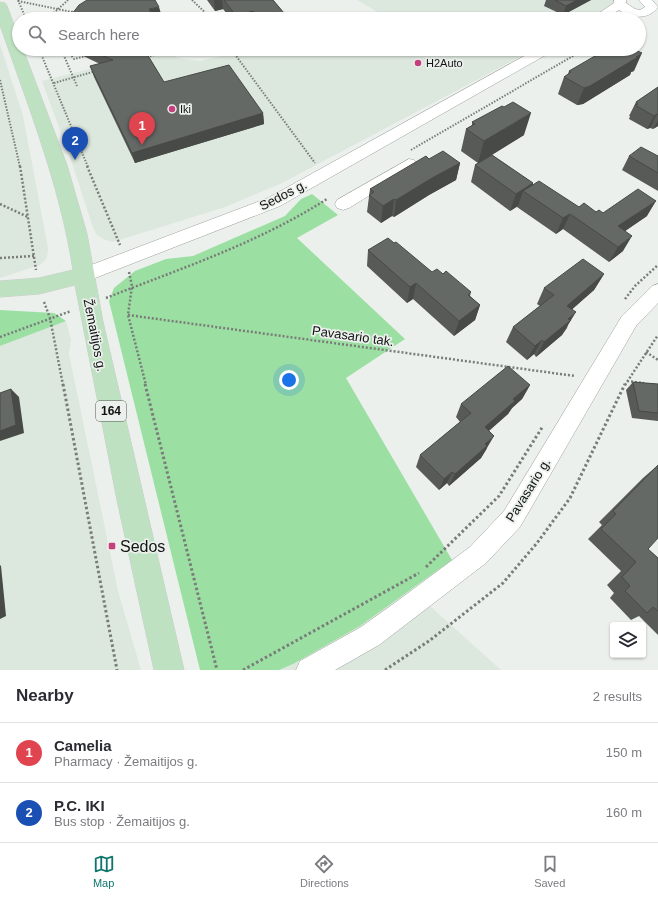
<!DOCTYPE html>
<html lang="en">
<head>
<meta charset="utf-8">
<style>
  :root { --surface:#fff; --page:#f2f2f3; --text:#2b2b33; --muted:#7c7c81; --line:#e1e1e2; --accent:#0f766e }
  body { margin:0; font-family:Helvetica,sans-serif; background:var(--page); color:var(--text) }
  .controls { position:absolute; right:12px; bottom:12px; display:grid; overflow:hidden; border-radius:4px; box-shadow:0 1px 3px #0004 }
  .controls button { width:36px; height:36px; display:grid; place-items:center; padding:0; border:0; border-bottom:1px solid var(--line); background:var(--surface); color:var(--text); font:20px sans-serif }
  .you { position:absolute; left:289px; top:380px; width:14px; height:14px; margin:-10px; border:3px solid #fff; border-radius:50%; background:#1a73e8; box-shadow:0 0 0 6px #1a73e833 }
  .badge { display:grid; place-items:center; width:26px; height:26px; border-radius:50%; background:var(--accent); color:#fff; font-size:13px; font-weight:700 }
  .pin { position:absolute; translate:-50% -33px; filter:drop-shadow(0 1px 2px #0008) }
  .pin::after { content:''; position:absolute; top:21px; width:14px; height:12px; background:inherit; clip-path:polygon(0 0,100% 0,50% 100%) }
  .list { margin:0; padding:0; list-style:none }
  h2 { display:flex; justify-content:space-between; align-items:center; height:52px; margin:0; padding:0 16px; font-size:17px }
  h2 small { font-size:13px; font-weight:400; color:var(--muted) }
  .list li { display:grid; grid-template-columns:26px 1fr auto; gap:12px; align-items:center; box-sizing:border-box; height:60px; padding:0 16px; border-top:1px solid var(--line) }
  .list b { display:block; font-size:15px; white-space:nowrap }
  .list p { margin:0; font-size:13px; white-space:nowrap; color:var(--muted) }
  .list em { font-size:13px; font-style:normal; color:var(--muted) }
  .icon { flex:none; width:22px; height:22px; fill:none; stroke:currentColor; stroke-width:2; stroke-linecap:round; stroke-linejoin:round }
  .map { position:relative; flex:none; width:658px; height:670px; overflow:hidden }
  .search { position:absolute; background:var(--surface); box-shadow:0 1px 3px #0004; left:12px; right:12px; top:12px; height:44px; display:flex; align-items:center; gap:10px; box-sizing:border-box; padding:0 14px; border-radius:22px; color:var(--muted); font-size:15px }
  .sheet { height:172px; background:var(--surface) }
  nav { display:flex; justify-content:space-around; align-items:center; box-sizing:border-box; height:56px; border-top:1px solid var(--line); background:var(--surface); font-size:11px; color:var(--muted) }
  nav a { display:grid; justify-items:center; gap:2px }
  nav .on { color:var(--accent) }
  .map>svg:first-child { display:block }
  .built { fill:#dce7dd }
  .green { fill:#9cdfa2 }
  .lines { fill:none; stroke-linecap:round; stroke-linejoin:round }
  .minor-casing { stroke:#9da19d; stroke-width:1 }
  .major-casing { stroke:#cbcbcb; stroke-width:1 }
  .path-far2 { stroke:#797d7a; stroke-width:2; stroke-dasharray:1.5 1.5; stroke-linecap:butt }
  .path-far1 { stroke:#797d7a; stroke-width:2.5; stroke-dasharray:2 2; stroke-linecap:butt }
  .path { stroke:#797d7a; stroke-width:3; stroke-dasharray:2.5 2.5; stroke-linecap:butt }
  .minor { fill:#fff; fill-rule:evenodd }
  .major { fill:#bee2c1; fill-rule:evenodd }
  .wall { fill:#575a57 }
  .shaded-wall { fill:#474a47 }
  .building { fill:#656965; stroke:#474a47 }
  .poi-dot { fill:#c73f7c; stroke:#ebf0ec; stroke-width:1.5 }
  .labels { text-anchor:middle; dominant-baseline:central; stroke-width:3.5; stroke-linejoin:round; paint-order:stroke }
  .far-poi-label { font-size:11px; fill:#111312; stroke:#ebf0ec; text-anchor:start }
  .shield { fill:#ebf0ec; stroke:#525553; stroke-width:1 }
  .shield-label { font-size:12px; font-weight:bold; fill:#111312 }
  .street-label { font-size:13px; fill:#111312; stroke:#ebf0ec }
  .near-poi-label { font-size:16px; fill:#111312; stroke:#ebf0ec; text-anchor:start }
</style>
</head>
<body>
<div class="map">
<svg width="658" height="670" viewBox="0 0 658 670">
  <rect width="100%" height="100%" fill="#ebf0ec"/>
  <path class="built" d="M357 0H614V3L591 19H364L381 14Z
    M0 44 23 116 48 248 47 258 40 265 0 278Z
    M251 49H535L280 184 225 207 113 242 103 239 97 235 93 228 73 166 42 81 165 50 178 58 200 61Z
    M66 321 71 340 69 354 118 591 141 670H0V346Z
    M411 589 501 670H279L293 664 360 626Z"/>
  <path class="green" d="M312 194 338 215 297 238 405 339 346 378 452 560 360 626 293 664 279 670H200L109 301 114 288 135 271 166 259 193 256 285 216 301 199Z
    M0 310 54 313 66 321 0 346Z"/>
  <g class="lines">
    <g class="minor-casing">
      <path id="minor" d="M614 0H626V3L635 9 640 10 645 7 639 0H652L658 7C649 20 631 19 619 10L604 19H590L614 3Z
        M537 49H552L551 52 280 206 90 280 84 282 78 280 75 275 78 270 268 198Z
        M409 159 414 160 417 164 414 168 349 208 343 210 337 208 335 204 337 200Z
        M658 284V303L636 326 520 527 486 563 379 645 335 670H296L300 661 361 627 396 602 470 547 504 511 622 316 652 286Z"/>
    </g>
    <g class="major-casing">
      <path id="major" d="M0 2 5 3 7 6 19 38V49H23L67 165 87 234 103 322 184 670H154L117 500 75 285 39 294 0 297V281L39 278 73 270C60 185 28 106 0 25Z"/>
    </g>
    <path class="path-far2" d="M18 0 26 19
      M192 0 212 19
      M18 1 72 12
      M47 19 68 0
      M67 19 73 11
      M39 49 88 167
      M61 49 77 86
      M66 49 74 59 86 56
      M231 49 315 163
      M40 51 47 49
      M147 57 177 49
      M0 80 20 167
      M54 83 96 71
      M411 150 585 49"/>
    <path class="path-far1" d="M20 166 36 270
      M87 166 120 245
      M0 204 28 217
      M0 258 34 256
      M129 272 132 286 128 315 146 385
      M106 298C182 268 258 243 327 199
      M625 299 635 286 658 265
      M44 302 50 318 63 385
      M128 315 575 376
      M0 337 71 311
      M646 352 658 360
      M627 381 644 383
      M625 385 658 335"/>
    <path class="path" d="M63 384 117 670
      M145 384 217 670
      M426 567 499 496 543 426
      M243 670 419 573
      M385 670 429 641 503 583 537 543 570 498 625 384"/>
    <use href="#minor" class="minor"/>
    <use href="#major" class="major"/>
  </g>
  <path class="wall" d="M207 0H273L284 13 285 19H231L223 9 215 11Z
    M546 0H591L563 15 544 6Z
    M74 49H144L164 82 263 113 264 124 135 163 94 77 90 66 100 64 79 54Z
    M569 71H634L631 72 630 75 583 104 577 105 558 94 564 77 568 74Z
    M658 87V126L653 129 650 128 647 129 629 119 630 116H629L636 102Z
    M472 122 524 135 492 155 533 183V184L579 207 596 212 603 213 647 216 625 231 623 251 609 262 563 229 556 234 517 207 518 206 510 211 471 182 475 165 478 163 461 151 466 129 472 125Z
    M629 156H658V191L622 170Z
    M429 159 460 163 456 180 429 195 394 217 392 216 381 223 367 212 370 189Z
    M394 243 432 272 443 274 471 292 470 296 480 305 475 320 454 336 413 299 407 303 367 266 368 250Z
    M604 274 594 290 572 309 567 328 562 335 536 357 534 354 527 360 506 342 513 327 540 306 537 304 544 288Z
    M633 382 658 384V421L632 418 626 390Z
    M530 385 522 399 512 408 508 414 489 431 487 448 486 450 481 458 449 486 447 483 439 490 416 467 420 455 460 422 456 417 461 404Z
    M658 465 648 549 658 558V635L639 616 631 620 610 598 614 593 607 585 621 571 588 539 602 525 599 522 643 478Z"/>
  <path class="shaded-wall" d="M214 0H222L223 9 215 11Z
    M577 0H591L563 15 566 6Z
    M159 7 162 17 154 19 149 9Z
    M253 11 254 19H237L236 16Z
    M284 13 285 19H262Z
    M642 53 634 71 631 72 630 75 583 104 577 105 584 88Z
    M263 113 264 124 135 163 132 153Z
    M531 113 524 135 478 163 484 141Z
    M657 114 650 128 647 129 654 116Z
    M658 121V126L653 129Z
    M460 163 456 180 429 195 394 217 396 200 432 178Z
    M533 183 529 195 523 191 518 206 510 211 516 194Z
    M394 199 392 216 381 223 383 206Z
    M656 201 647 216 609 242 618 226Z
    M570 214 563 229 556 234 563 218Z
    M632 236 623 251 609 262 618 247Z
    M604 274 594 290 559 321 567 306Z
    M416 283 413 299 407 303 410 287Z
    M480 305 475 320 454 336 459 321Z
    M576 312 562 335 536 357 544 342 568 319Z
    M542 340 534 354 527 360 535 346Z
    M530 385 522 399 512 408 508 414 479 439 485 427 513 399Z
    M11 389 19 397 24 433 0 441V431Z
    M494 436 481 458 449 486 455 474 485 444Z
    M452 472 447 483 439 490 444 479Z
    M0 565 1 566 6 616 0 619Z"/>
  <path class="building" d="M87 0H155L159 7 149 9 154 19H69L72 14 79 5Z
    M224 0H273L284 13 262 19H260L253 11 236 16Z
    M555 0H577L566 6Z
    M87 49H144L164 82 229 65 263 113 132 153 90 66 113 60Z
    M607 49H633L642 53 636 57H638L590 86 584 88 564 77 571 72 569 71Z
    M658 87V115L657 114 654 116 635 105 638 104 636 102Z
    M513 102 531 113 484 141 466 129 475 124 472 122 502 106 504 107Z
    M641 147 658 156V173L629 156Z
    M443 151 460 163 432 178 396 200 394 199 383 206 369 195 374 192 370 189 426 156 429 159Z
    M492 155 533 183 516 194 475 165Z
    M539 181 579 207 584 203 596 212 599 210 603 213 638 189 656 201 618 226 632 236 618 247 570 214 563 218 523 191Z
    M388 238 394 243 396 242 432 272 437 269 443 274 446 271 471 292 468 295 480 305 459 321 416 283 410 287 368 250Z
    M583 259 604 274 567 306 576 312 568 319 571 320 544 342 542 340 535 346 513 327 554 295 544 288Z
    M508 366 530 385 513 399 515 401 485 427 494 436 485 444 487 446 455 474 452 472 444 479 420 455 471 413 461 404Z
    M633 382 658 384V413L639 411Z
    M11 389 16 425 0 431V393Z
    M658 465V538L648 549 658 558V611L653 607 647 613 625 591 630 586 622 577 636 562 601 529 616 514 613 511Z"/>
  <g class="poi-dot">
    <circle cx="418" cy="63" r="4"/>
    <circle cx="172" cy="109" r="4"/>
    <rect x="108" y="542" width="8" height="8" rx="2"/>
  </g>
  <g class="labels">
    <g class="far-poi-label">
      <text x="426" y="63">H2Auto</text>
      <text x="180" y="109">Iki</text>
    </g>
    <rect class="shield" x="96" y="401" width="30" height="20" rx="3"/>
    <g class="shield-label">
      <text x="111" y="411">164</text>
    </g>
    <g class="street-label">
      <text transform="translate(283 195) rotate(-27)">Sedos g.</text>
      <text transform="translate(95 335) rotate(79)">Žemaitijos g.</text>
      <text transform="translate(353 336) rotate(8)">Pavasario tak.</text>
      <text transform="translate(528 490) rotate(-58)">Pavasario g.</text>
    </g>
    <g class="near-poi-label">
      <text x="120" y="546">Sedos</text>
    </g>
  </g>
</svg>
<div class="controls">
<button><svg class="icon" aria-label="layers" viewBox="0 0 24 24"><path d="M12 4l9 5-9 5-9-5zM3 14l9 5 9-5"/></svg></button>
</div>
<div class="you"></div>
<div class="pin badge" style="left:142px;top:145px;background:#e0444e">1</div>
<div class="pin badge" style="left:75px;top:160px;background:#1a4fb4">2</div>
<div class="search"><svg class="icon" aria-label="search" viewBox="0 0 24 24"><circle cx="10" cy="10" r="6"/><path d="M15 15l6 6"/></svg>Search here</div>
</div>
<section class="sheet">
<h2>Nearby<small>2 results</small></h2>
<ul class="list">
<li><span class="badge" style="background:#e0444e">1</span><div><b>Camelia</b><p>Pharmacy · Žemaitijos g.</p></div><em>150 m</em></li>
<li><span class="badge" style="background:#1a4fb4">2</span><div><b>P.C. IKI</b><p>Bus stop · Žemaitijos g.</p></div><em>160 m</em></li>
</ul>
</section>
<nav>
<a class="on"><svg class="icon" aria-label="map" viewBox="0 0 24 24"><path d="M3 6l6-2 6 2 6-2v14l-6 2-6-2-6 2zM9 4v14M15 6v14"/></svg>Map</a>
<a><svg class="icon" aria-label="directions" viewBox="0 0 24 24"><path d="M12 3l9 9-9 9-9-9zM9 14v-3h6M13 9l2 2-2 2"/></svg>Directions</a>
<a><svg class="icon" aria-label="saved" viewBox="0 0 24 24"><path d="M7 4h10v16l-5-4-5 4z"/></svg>Saved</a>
</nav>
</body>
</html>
